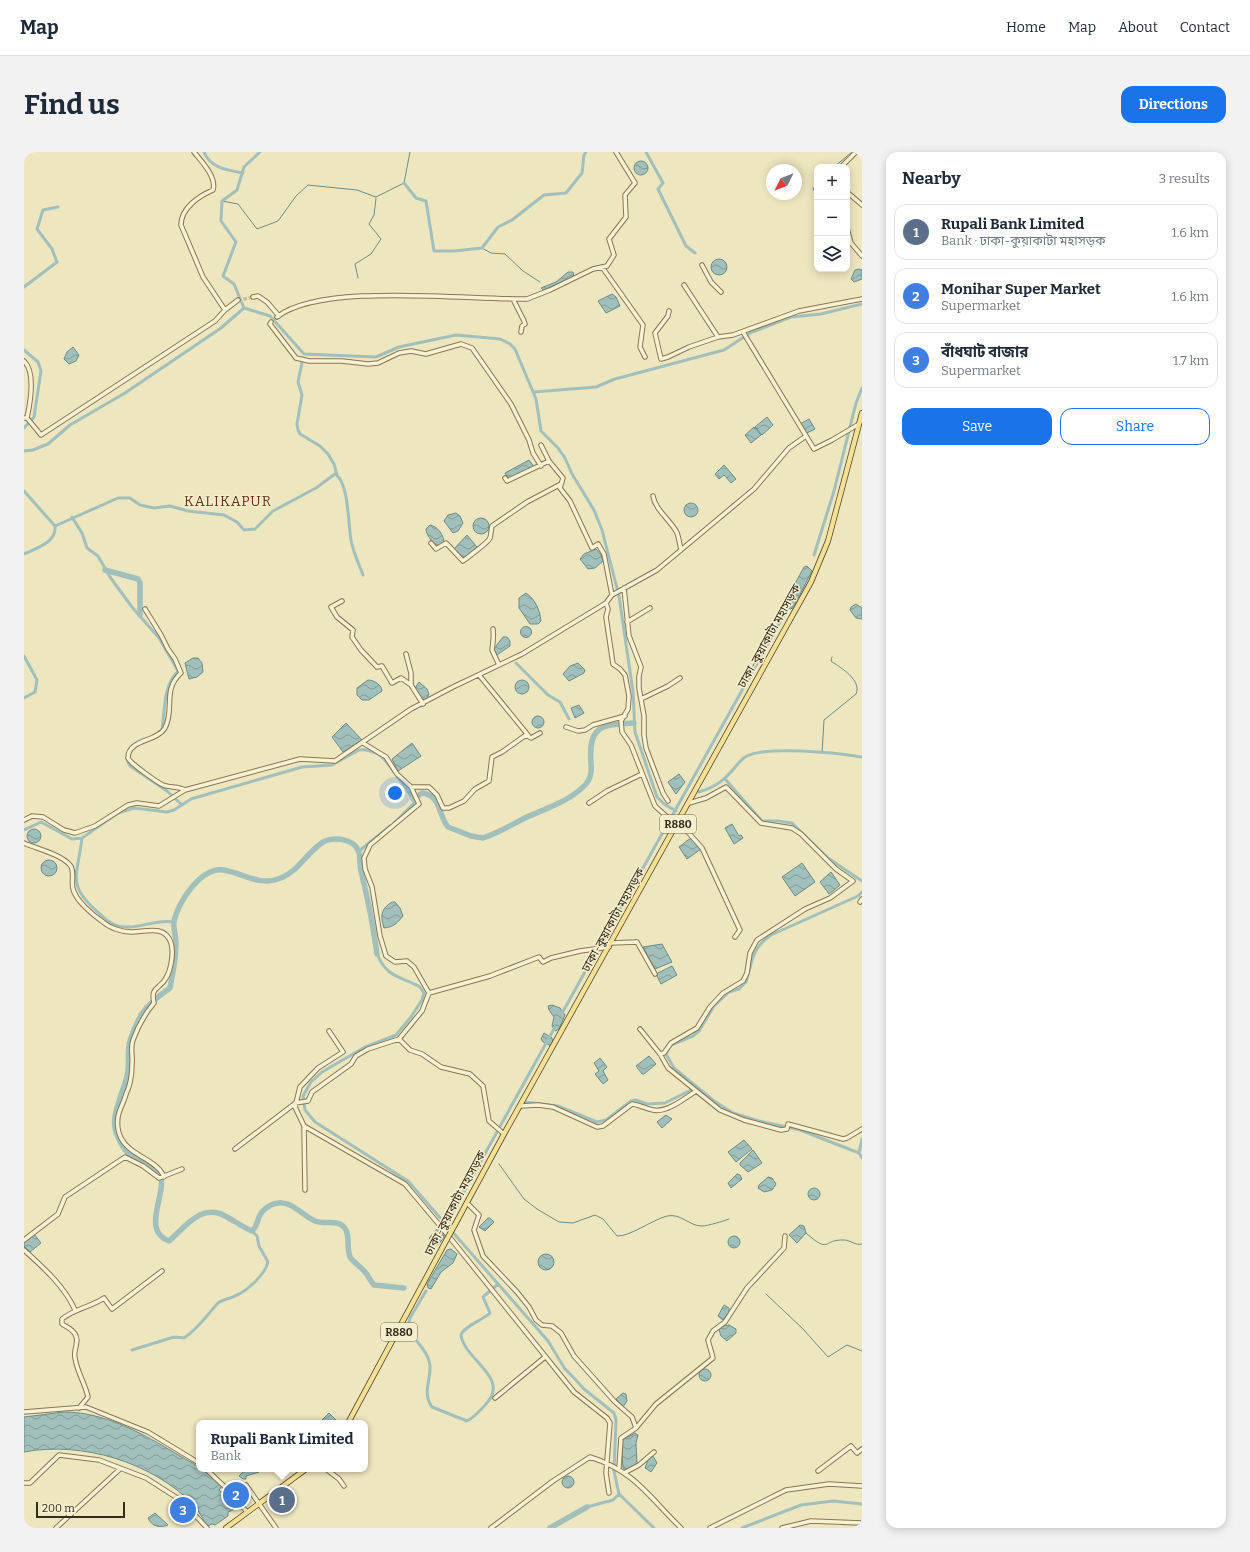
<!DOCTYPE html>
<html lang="en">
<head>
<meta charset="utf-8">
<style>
  :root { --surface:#fff; --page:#f2f2f3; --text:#1f2937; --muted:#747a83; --line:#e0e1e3; --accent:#1a73e8 }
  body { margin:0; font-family:Bitter,"Noto Sans Bengali",serif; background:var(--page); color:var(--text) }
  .controls { position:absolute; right:12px; top:12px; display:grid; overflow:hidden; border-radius:8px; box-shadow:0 2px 10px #0003 }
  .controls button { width:36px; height:36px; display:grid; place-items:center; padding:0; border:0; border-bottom:1px solid var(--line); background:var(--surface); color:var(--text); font:20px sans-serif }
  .compass { position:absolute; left:742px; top:12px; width:36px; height:36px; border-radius:50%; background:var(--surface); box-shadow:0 2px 10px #0003; rotate:228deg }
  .scale { position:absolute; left:12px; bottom:10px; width:89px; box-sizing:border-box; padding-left:4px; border:2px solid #362c1c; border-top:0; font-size:11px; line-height:14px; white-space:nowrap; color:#362c1c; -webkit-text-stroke:3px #f6efce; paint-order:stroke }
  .you { position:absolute; left:371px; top:641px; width:14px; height:14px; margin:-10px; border:3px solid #fff; border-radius:50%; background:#1a73e8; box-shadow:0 0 0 6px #1a73e833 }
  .badge { display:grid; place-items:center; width:26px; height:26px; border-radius:50%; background:var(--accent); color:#fff; font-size:13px; font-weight:700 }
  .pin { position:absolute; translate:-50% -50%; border:2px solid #fff; box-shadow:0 1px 4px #0006 }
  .popup { position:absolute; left:172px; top:1268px; width:172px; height:52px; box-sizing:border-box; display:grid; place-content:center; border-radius:8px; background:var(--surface); filter:drop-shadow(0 1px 3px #0005); font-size:13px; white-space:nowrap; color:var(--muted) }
  .popup b { font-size:15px; color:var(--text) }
  .popup::after { content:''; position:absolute; left:50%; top:100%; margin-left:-8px; border:8px solid transparent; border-top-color:var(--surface) }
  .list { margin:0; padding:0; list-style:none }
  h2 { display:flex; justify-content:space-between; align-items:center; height:52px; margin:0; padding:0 16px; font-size:17px }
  h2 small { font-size:13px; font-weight:400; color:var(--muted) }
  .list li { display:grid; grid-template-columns:26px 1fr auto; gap:12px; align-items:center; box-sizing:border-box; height:56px; margin:0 8px 8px; padding:0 8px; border:1px solid var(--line); border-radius:12px }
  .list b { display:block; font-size:15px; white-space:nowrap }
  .list p { margin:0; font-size:13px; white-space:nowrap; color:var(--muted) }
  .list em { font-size:13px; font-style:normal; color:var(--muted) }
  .actions { display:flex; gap:8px; padding:12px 16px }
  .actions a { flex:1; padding:9px 0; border:1px solid var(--accent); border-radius:12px; text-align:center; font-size:14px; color:var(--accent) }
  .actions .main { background:var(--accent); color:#fff }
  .icon { flex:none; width:22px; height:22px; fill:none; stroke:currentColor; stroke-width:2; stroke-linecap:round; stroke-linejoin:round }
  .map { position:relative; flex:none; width:838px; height:1376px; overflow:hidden; border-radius:12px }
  header { display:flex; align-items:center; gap:24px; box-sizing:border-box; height:56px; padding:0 20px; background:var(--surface); border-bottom:1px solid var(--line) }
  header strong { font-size:19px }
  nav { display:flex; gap:22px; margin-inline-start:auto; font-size:14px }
  .intro { display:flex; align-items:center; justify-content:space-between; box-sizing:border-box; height:96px; padding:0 24px }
  h1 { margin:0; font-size:28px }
  .button { padding:10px 18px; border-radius:12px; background:var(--accent); color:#fff; font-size:14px; font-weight:700 }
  main { display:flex; gap:24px; padding:0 24px }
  aside { flex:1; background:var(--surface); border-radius:12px; box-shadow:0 2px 10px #0003 }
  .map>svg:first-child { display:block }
  .water { fill:url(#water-waves); stroke:#698e89 }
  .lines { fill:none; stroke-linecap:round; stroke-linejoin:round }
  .stream { stroke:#698e89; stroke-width:1 }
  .canal { stroke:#a2c0bb; stroke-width:3 }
  .river { stroke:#a2c0bb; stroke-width:5.5 }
  .minor-tunnel { stroke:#c9c19e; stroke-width:3.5; stroke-dasharray:3.5 2; stroke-linecap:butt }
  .minor-casing { stroke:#877657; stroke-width:5.5 }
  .major-casing { stroke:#54432c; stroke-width:6 }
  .minor { stroke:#f9f2d2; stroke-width:3.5 }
  .major { stroke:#f3e195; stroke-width:4.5 }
  .major-bridge-casing { stroke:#54432c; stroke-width:6; stroke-linecap:butt }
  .major-bridge { stroke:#f3e195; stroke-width:4.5 }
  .labels { text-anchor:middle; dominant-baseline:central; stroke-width:3; stroke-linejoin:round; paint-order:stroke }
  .shield { fill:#f6efce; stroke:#706651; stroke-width:1 }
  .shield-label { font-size:11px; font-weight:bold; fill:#362c1c }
  .street-label { font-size:12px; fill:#362c1c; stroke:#f6efce }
  .quarter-label { font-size:14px; letter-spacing:1px; fill:#64321a; stroke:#f6efce }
</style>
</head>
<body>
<header>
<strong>Map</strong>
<nav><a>Home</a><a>Map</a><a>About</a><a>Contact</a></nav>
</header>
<div class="intro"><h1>Find us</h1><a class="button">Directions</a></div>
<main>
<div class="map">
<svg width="838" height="1376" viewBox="0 0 838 1376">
  <defs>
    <pattern id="water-waves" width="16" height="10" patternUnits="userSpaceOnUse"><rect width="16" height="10" fill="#a2c0bb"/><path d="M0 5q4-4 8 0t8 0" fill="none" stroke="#859c97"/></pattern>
  </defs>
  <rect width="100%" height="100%" fill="#eee6bf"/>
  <path class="water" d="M610 16a7 7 0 1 1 14 0a7 7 0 1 1-14 0Z
    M687 115a8 8 0 1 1 16 0a8 8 0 1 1-16 0Z
    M835 117 838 118V127L830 130 827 127 831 118Z
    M544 120H549L550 125 519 138 517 136 532 130Z
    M588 142 592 145 596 154 582 161 574 149Z
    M49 195 55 203 52 209 45 212 40 207 43 200Z
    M743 265 749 273 738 283 731 275Z
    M785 267 791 277 781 282 776 272Z
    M730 275 737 283 727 291 721 283Z
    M505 308 510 315 485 327 481 321Z
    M700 313 712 327 707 331 700 323 695 327 691 322Z
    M660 358a7 7 0 1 1 14 0a7 7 0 1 1-14 0Z
    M432 361 436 364 439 371 434 379 429 381 420 369 424 363Z
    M449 374a8 8 0 1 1 16 0a8 8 0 1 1-16 0Z
    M406 373C413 374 419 382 420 389L415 394C409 392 402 383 402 377Z
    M443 383 453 395 439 407 430 397Z
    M572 397 577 403 579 409 571 416 564 417 556 407 560 402Z
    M783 414 788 419 769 456 766 457 760 452 780 415Z
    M502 441C511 447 516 458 517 469L514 472H506L495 456V446Z
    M832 452 838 456V467L832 466 826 458 827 455Z
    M496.5 480a5.5 5.5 0 1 1 11 0a5.5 5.5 0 1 1-11 0Z
    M479 485H483L486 489V494L473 503 469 498Z
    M169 506H174L178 511 179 520 173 525 165 527 161 511Z
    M554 511 561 518 560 521 545 529 539 522 546 514Z
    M491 535a7 7 0 1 1 14 0a7 7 0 1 1-14 0Z
    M344 528C350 528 358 533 358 539L345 548H338L333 543V536Z
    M395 530 403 537 405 542 402 548 398 547 391 536Z
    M555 553 560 561 551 566 547 556Z
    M508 570a6 6 0 1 1 12 0a6 6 0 1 1-12 0Z
    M322 571 338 588 319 600 308 585Z
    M388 591 397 604 374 619 368 607Z
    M655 622 661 630 652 642 644 630Z
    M708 672 715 684 717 683 719 686 710 692 701 676Z
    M3 684a7 7 0 1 1 14 0a7 7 0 1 1-14 0Z
    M668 685 677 697 663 707 655 695Z
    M17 716a8 8 0 1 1 16 0a8 8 0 1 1-16 0Z
    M778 711 791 730 771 744 758 725Z
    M807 720 816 733 805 742 796 730Z
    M368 750H371L376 756 379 764C373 771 370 775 360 776 356 763 357 757 368 750Z
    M638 792 648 810 631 817 619 795Z
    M648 814 653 823 637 832 632 822Z
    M528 853 536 856 541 863 535 877 531 879 528 874 530 865 525 858 524 854Z
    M520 881 528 886 529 891 527 894 519 890 517 887Z
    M625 904 632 912 620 922H618L612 914Z
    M576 906 583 915 579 919 584 928 579 932 571 922 575 919 570 911Z
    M642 963 648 967 638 976 633 970Z
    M720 988 728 997 712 1010 704 1000Z
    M729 998 738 1011 724 1020 716 1013V1011Z
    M713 1022 716 1023 718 1027 707 1036 704 1031Z
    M744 1025 748 1026 752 1032 748 1038 740 1040 734 1036 735 1033Z
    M784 1042a6 6 0 1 1 12 0a6 6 0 1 1-12 0Z
    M464 1066H466L470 1070 461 1079 455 1075Z
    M776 1073 780 1074 782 1081 773 1091 765 1083Z
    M414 1076 420 1082V1085L415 1092 412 1093 405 1086Z
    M10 1082 17 1091 6 1100 0 1094V1090Z
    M704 1090a6 6 0 1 1 12 0a6 6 0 1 1-12 0Z
    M427 1097 433 1102 429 1111 417 1120 407 1137 404 1136 403 1132 423 1098Z
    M514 1110a8 8 0 1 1 16 0a8 8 0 1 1-16 0Z
    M700 1153 705 1156V1160L699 1168 694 1164Z
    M705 1173 712 1177V1181L703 1189 697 1184 695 1178 699 1174Z
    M675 1223a6 6 0 1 1 12 0a6 6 0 1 1-12 0Z
    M599 1241 602 1242 603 1249 599 1255 592 1247Z
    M40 1260C78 1260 114 1279 146 1298 165 1310 183 1317 198 1334L195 1338 197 1340 202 1339 201 1343 209 1353V1358L204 1360V1364L191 1373 188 1372 184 1374C178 1367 175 1358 169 1352 127 1310 58 1289 0 1300V1265Z
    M305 1261 315 1271H295Z
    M611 1281 614 1283 612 1291 613 1312 603 1318 599 1316 597 1289Z
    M629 1304 633 1311 627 1320 621 1316 624 1308Z
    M222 1317H236L235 1320 222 1324V1327H219L215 1324Z
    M538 1330a6 6 0 1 1 12 0a6 6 0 1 1-12 0Z
    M131 1361 144 1373C136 1376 128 1375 124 1366Z"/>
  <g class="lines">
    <path class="stream" d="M810 15 828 0
      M793 31 789 37 793 43
      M198 49 214 52 233 77 254 69 272 44 284 33 333 38 352 45 380 31 386 0
      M458 96 467 101 481 102 499 119 516 130
      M334 126 331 112 347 102 357 87 345 72 350 63 352 46
      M798 601 800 568 832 542C838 528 817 516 807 509L808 505
      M475 1012 500 1047 513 1057 535 1070 549 1071 571 1063 579 1067 593 1084C605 1085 628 1068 643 1064 657 1061 665 1074 678 1074 684 1074 699 1069 705 1067
      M782 1081C807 1103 798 1087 820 1088 827 1088 831 1094 838 1092
      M742 1142 779 1177 804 1205 823 1193 838 1199"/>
    <path class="canal" d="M180 0C186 16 204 18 219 21
      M622 0 639 31 634 37 662 94 671 101
      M380 31 392 46 402 49 410 99H430L458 96 474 75 488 68 520 43 542 41 558 21 560 3 562 0
      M0 135 33 110 28 97 13 77 19 58 34 55
      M220 156 210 132 199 124 212 90 197 69 198 49 213 38 220 15 236 0
      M0 198 14 210 17 219 10 265 0 276
      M279 206 274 230 278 243 273 272 274 278 276 282 296 294 304 302 310 312 313 323
      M510 240 572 235 591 227 700 198 726 181 767 165 797 162 838 152
      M0 299 9 298 24 292 46 273 101 241 197 176 220 156 246 164 280 202 352 205 375 195 432 183 476 187 486 192 491 197 512 247 517 279 534 296 541 306 548 322 570 358 578 378 595 444 609 540 611 580 633 645 640 652 652 659
      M0 339 31 374C33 390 13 396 0 402
      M48 365 58 381 63 396 74 404 86 425 108 455 135 486 154 519C139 534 141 558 138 578L135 580
      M31 374 94 346H106L116 353 130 356 146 354 164 359 200 363 213 370 220 378 231 377 249 359 292 336 311 322C325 330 324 372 327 388 329 400 335 412 339 423
      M790 403 810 339 832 251 838 236
      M0 504 13 528 11 540 0 546
      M492 511 524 543 536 550 545 567
      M120 587C108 592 98 601 106 614L143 639 158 653
      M701 627 738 669H754L768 671 804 706 838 729
      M675 640C685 637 695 632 702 625 709 619 714 610 721 605 740 593 815 601 838 605
      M0 678 17 670 48 687 58 686
      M335 699 366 674
      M150 770C133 767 120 775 104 775 93 776 84 770 77 763 42 733 53 727 58 686L94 661 110 656 143 660 150 658 167 647 278 615 308 613 335 598C341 597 351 600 356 603 362 608 386 641 390 649V651L370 671
      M353 802C363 826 376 824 396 835L400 841 398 848 387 865 372 883 341 895 298 920 287 930 279 944 281 958 291 970 384 1029 524 1189 541 1217 550 1226 560 1237 590 1261 592 1268 590 1319 595 1342 589 1348 563 1355
      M537 863 765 454
      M673 935 650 916 642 902 647 893 669 884 675 879 690 854 705 840 715 837 722 830C729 808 727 797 747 783L834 744 838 740
      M501 950 534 954 573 970 582 968 607 949 612 948 623 952 641 951 673 935 690 949 709 961 735 969 776 978 835 1001
      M838 987 835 1001 838 1006
      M422 1072 531 875
      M402 1139 386 1166 384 1175C389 1188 404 1198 406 1213 407 1228 398 1241 408 1255L443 1269C451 1265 456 1259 462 1252 487 1225 440 1208 437 1183 439 1175 459 1168 466 1161L459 1145 474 1132
      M108 1198 150 1185 160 1186C174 1177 183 1163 194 1151 199 1147 206 1147 211 1144 223 1139 241 1123 244 1110L235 1094 233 1084 228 1079
      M595 1342 630 1376
      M718 1376 777 1353 809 1349 838 1352"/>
    <path class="river" d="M81 418 114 427 116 431V463
      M389 647 398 641C417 643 414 663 424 675L447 684 459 686C474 681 487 673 501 666 520 657 547 649 562 632 567 626 568 620 567 612 564 574 576 573 610 571
      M353 802C349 773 344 747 337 719 335 712 337 703 334 698 329 687 311 685 301 689 285 697 275 719 257 726 235 735 220 721 199 718 177 715 153 751 150 770 149 776 152 784 152 791 152 807 149 820 146 836 135 844 125 851 117 863 113 871 106 885 105 894 103 904 106 913 103 924 100 937 93 951 91 965 90 972 91 979 94 985 96 990 100 997 104 1001 112 1008 132 1012 136 1022 144 1041 116 1078 145 1089 162 1074 178 1050 203 1065 212 1070 219 1075 228 1079 236 1072 231 1061 247 1053 264 1044 277 1063 291 1069 300 1073 313 1067 320 1075 327 1083 322 1095 326 1105 329 1110 337 1115 341 1120 345 1124 346 1129 350 1133L380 1136
      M526 1376 563 1355"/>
    <path class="minor-tunnel" d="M214 148 229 145
      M247 170 253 165"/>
    <g class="minor-casing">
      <path id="minor" d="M170 0C177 9 193 25 189 38 175 44 157 56 157 73L179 125 201 158 214 148
        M817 15 832 0
        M823 40 838 53
        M823 76 827 91 838 104
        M678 113 687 130 697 140
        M578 115 619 173 616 195 621 205
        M660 133 694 185
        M229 145 234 144 243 150 255 164
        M489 147 500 169 501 172 498 174 497 180
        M645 159 644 164 631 181 637 207 644 205 665 195 694 185 709 183 775 159 838 147
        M253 165C297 130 444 148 503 147L526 138 569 117 583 114 590 103 585 87 602 65 601 43 611 31 592 0
        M247 170 246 172 272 206 285 209H318L344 212 354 211 375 201 387 199 402 202 437 192 448 196 487 252 505 288 509 301 517 314
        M719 180 790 297 808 288 835 272
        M0 209C12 220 6 252 3 266
        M0 266H3L17 283 191 169 201 158
        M517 293 525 309 539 326 536 336 546 349 568 396 574 392 580 402 588 443
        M481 326 483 329 525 309
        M629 344C631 357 645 367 652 379 655 384 655 391 657 397
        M407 391 412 397 422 391 439 409C445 404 464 391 466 386 467 383 467 378 468 374L503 350 537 332
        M600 436 605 484 617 515 615 524V536L620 564V583L622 596 639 641 644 649
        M318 449 307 455 313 465 329 478 328 485 337 498 353 515 358 514 368 531 377 526 387 533 399 552
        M121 457 137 483 144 497 151 507 157 521C138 538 151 557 141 576 133 590 104 587 104 606 107 612 133 630 139 633 146 636 154 634 161 638
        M603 470 626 456
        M469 477C470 484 469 491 468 498L475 513
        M382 502 387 521V533
        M455 523 504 583
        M617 547 644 534 656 526
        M542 575 554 579 561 578 569 573 601 564
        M387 635H405L413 643 419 656H425L440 649 451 637 465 629 468 605 478 600 502 583 507 586 516 581
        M565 651 583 639 618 622
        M0 668 8 664 19 665 40 678 51 681 71 674 104 653 113 651 135 654 161 638 276 607 311 609 387 557 429 535 498 502 582 451
        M655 670 678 696 716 778 711 785
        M652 673 631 654 607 593 598 580 597 569 604 557 605 544 601 523 596 517 589 512 582 465 584 457 582 451 588 443 633 418 730 337 765 296 782 284
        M0 691C14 697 36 702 46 713 51 718 47 731 49 737 52 749 69 763 79 770 86 776 98 780 107 780 121 780 141 772 147 791 150 800 147 818 142 826 136 838 126 834 130 851 120 863 114 874 109 888 106 897 109 904 108 912 108 922 106 934 102 942 100 950 95 958 94 965 93 972 94 980 97 986 106 1004 134 1008 140 1025
        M836 750 838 747
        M587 791 613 790 631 822
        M405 841 466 824 515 805 519 810 527 806 556 799 585 795
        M616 877 636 902 644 916 696 958 720 968 757 978 763 977 764 972 819 987 823 986 838 977
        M305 879 319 900 294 916 276 935 271 955 280 974 381 1032 423 1082 550 1240 583 1266 586 1271 582 1321 585 1341
        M375 887 386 898 398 902 417 915 446 922 459 934 465 969 480 982
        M636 902 640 901 647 891 673 876 686 855 699 841 719 829 723 821 726 801 733 788 781 757 806 746 829 729 812 717 777 682 768 676 737 671 702 635 682 646 665 651
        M271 951 284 949 288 940 327 912 332 904 344 897 375 887 398 859 405 841 390 815 383 809 371 810 362 804 356 784 348 735 341 717 340 706 346 693 395 652 387 635 373 622 362 605 339 591
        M496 954 514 953 529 955 573 975 579 974 608 952C616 953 622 957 629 958 643 961 661 946 672 939
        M280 974 281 1038
        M211 997 269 953 271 955
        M443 1051 455 1063 450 1078 459 1104 493 1140 505 1155 512 1168 518 1173 528 1174 537 1181 550 1204 591 1250 608 1265 612 1276 597 1286 595 1316
        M0 1088 34 1062 41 1045 101 1005 119 1014 135 1026 158 1017
        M0 1098C19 1115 41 1135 51 1158
        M471 1246 521 1205
        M55 1256 64 1245C61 1231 53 1220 51 1206 49 1197 56 1190 51 1182 48 1177 43 1175 38 1172V1167C50 1157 67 1155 80 1146L88 1157 138 1119
        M0 1260 62 1255 124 1280 175 1311
        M612 1276 632 1252 689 1206 684 1188 689 1179 701 1170 723 1136 760 1096 761 1084
        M182 1317 204 1338 223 1360
        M302 1317 315 1327 320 1334
        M794 1319 827 1294 833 1301 838 1297
        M600 1321 615 1313 630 1300
        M0 1331H6L35 1303 75 1308 122 1326 158 1349 183 1376
        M222 1333 252 1376
        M32 1376 96 1317
        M467 1376 529 1329 566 1305C611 1319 625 1345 657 1376
        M686 1376 762 1338 805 1332 838 1334
        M758 1376 787 1369 838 1371"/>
    </g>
    <g class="major-casing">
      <path id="major" d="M434 1067 480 982 787 430 804 389 838 261
        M324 1271 423 1087
        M202 1376 282 1317"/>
    </g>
    <use href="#minor" class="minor"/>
    <use href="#major" class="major"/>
    <g class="major-bridge-casing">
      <path id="major-bridge" d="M423 1087 434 1067"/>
    </g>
    <use href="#major-bridge" class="major-bridge"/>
  </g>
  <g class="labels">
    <g class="shield">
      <rect x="636" y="663" width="36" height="18" rx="3"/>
      <rect x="357" y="1171" width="36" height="18" rx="3"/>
    </g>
    <g class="shield-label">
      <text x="654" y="672">R880</text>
      <text x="375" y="1180">R880</text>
    </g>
    <g class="street-label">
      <text transform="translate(745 484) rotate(-61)">ঢাকা-কুয়াকাটা মহাসড়ক</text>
      <text transform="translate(589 768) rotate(-61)">ঢাকা-কুয়াকাটা মহাসড়ক</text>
      <text transform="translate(431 1051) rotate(-62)">ঢাকা-কুয়াকাটা মহাসড়ক</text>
    </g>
    <g class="quarter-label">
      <text x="204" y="349">KALIKAPUR</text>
    </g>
  </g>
</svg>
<div class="controls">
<button>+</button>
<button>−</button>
<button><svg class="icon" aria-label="layers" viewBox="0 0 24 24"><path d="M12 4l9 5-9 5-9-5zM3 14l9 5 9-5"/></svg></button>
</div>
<svg class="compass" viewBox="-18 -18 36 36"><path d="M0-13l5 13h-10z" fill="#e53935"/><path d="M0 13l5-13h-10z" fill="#747a83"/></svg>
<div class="scale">200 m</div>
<div class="you"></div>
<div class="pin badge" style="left:258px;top:1348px;background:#5c6f8a">1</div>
<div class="popup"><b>Rupali Bank Limited</b>Bank</div>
<div class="pin badge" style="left:212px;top:1343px;background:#3f7fe0">2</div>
<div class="pin badge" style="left:159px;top:1358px;background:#3f7fe0">3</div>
</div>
<aside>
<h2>Nearby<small>3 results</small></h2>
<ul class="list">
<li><span class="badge" style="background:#5c6f8a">1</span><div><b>Rupali Bank Limited</b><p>Bank · ঢাকা-কুয়াকাটা মহাসড়ক</p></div><em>1.6 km</em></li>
<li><span class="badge" style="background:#3f7fe0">2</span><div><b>Monihar Super Market</b><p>Supermarket</p></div><em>1.6 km</em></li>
<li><span class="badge" style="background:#3f7fe0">3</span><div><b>বাঁধঘাট বাজার</b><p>Supermarket</p></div><em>1.7 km</em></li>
</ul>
<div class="actions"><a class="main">Save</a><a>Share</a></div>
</aside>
</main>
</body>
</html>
